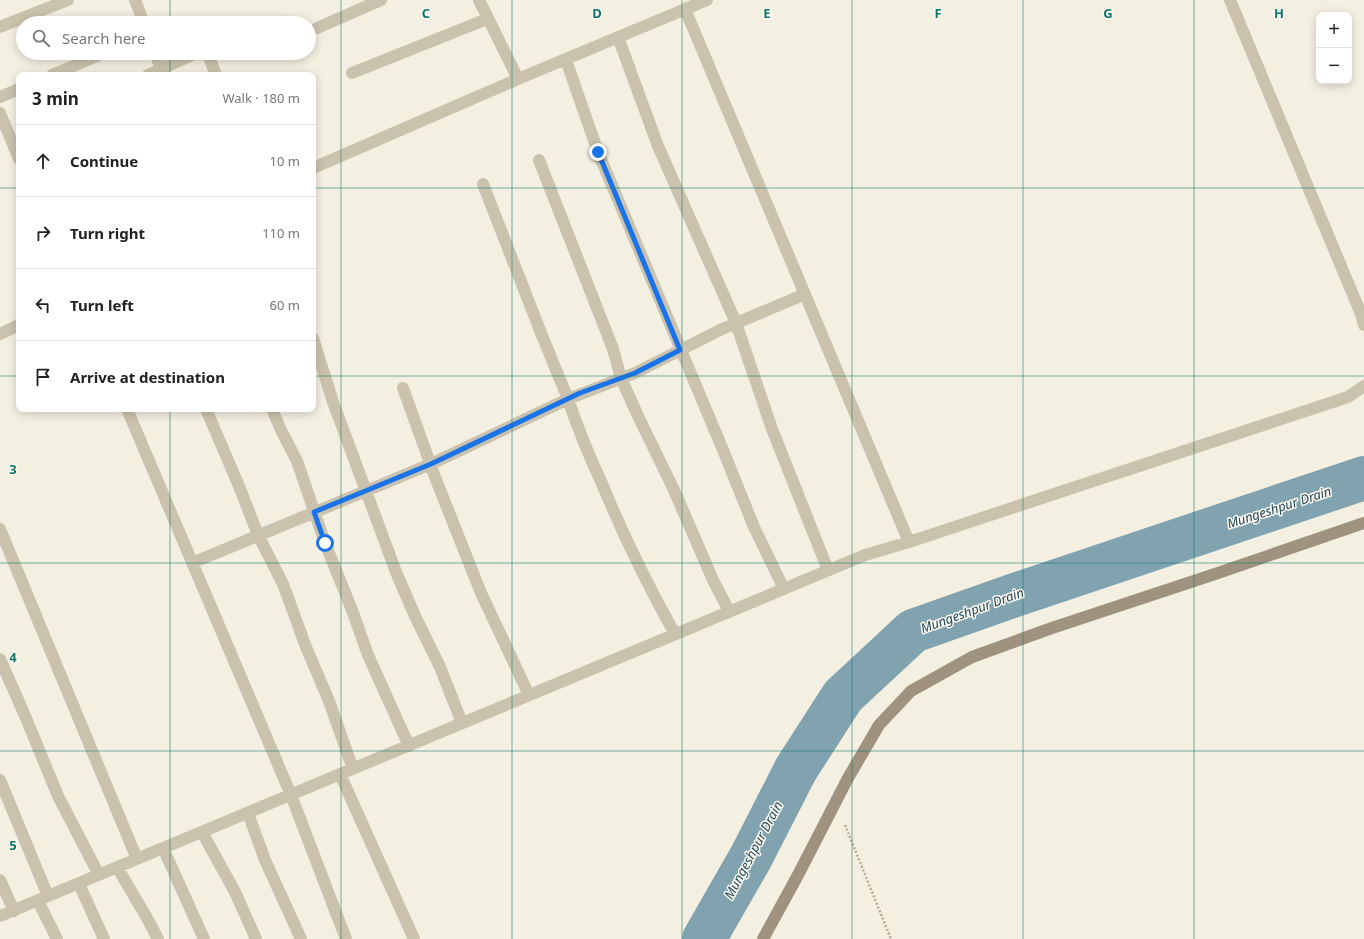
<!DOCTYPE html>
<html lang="en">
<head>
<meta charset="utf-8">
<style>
  :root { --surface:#fff; --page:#f2f2f2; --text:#222; --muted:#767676; --line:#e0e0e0 }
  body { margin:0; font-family:"Noto Sans",sans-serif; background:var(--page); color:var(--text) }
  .controls { position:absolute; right:12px; top:12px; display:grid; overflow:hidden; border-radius:8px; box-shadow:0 2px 10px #0003 }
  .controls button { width:36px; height:36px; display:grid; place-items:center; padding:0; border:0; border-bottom:1px solid var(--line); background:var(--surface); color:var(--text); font:20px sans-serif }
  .stop { position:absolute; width:12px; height:12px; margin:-9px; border:3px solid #1a73e8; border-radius:50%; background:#fff }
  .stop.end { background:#1a73e8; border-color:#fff; box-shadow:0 1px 4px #0008 }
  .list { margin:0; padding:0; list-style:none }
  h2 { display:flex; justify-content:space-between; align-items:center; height:52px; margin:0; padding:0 16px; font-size:17px }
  h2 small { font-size:13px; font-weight:400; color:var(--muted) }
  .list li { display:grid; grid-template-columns:26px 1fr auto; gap:12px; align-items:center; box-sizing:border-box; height:72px; padding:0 16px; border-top:1px solid var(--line) }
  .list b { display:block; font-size:15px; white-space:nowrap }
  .list em { font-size:13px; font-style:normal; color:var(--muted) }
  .icon { flex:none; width:22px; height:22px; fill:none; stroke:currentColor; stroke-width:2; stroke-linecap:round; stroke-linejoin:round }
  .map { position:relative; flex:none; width:1364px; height:939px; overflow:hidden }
  .search { position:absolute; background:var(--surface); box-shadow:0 2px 10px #0003; left:16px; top:16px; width:300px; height:44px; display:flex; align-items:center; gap:10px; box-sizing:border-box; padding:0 14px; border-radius:22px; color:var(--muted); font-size:15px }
  .panel { position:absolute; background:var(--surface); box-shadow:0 2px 10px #0003; left:16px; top:72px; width:300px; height:340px; border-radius:8px }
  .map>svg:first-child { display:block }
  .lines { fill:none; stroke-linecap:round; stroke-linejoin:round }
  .river { stroke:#81a2af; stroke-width:44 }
  .path { stroke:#b7ac97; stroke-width:2.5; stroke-dasharray:2 2; stroke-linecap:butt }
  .street { stroke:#cbc2ad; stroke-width:12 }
  .secondary { stroke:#9f927e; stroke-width:12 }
  .route { stroke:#1a73e8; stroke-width:5 }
  .grid { fill:none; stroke:#0f766e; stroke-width:1; stroke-opacity:0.55 }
  .labels { text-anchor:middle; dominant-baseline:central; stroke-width:3; stroke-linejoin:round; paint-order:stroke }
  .water-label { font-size:13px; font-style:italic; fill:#22495a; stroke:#faf7ee }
  .grid-label { font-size:13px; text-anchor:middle; font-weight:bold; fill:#0f766e; stroke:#faf7ee; stroke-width:3; stroke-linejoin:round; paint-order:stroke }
</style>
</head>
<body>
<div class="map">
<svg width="1364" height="939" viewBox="0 0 1364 939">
  <rect width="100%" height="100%" fill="#f3efe1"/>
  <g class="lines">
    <path class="river" d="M704 939 751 857 796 769 843 696 913 631 1015 595 1364 478"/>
    <path class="path" d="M845 825 891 939"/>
    <path class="street" d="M135 0 144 23
      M479 0 518 79
      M1230 0 1361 314 1364 325
      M685 9 909 542
      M0 27 68 0
      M317 28 381 0
      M618 37 658 146 736 323 772 429 828 570
      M155 53 161 69
      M204 53 209 57 216 75
      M566 60 598 152 723 450 754 527 784 589
      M352 73 487 19
      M52 75 104 53
      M148 75 194 54 199 53
      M0 97 19 89
      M0 113 19 159
      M539 160 613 349 621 378 638 416 674 490 713 580 729 611
      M313 168 518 79 707 0
      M0 334 19 325
      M313 338 333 402 396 572 415 616 440 667 462 723
      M403 388 435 477 481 593 529 695
      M127 409 291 795 346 939
      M206 409 239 486 258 535 283 584 306 647 329 701 353 769
      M272 409 281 430 297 461 325 543 352 610 368 655 409 746
      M0 529 137 859
      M192 563 431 464 568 399 541 333 483 184
      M675 634C648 586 624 537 603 486 590 458 578 429 568 399L635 373 720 330 805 294
      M0 659 26 718 58 796 99 875
      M340 774 414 939
      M0 780 48 896
      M248 813 265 860 301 939
      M202 832 235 892 256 939
      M163 848 204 939
      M117 867 147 918 158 939
      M0 880 14 911
      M79 884 104 939
      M38 901 57 939
      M0 916 865 555 909 542 1348 397 1364 386"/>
    <path class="secondary" d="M763 939 798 875 848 778 879 725 911 691 972 657 1049 629 1215 574 1364 523"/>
  </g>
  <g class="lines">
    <path class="route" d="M325 543 314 512 431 464 580 393 635 373 680 350 598 152"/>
  </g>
  <path class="grid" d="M170 0V23M341 0V939M512 0V939M682 0V939M852 0V939M1023 0V939M1194 0V939M170 53V75M0 188H19M313 188H1364M0 376H19M313 376H1364M170 409V939M0 563H1364M0 751H1364"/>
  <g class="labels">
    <g class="water-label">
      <text transform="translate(1279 507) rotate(-18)">Mungeshpur Drain</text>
      <text transform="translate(972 610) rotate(-20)">Mungeshpur Drain</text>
      <text transform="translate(753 850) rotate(-62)">Mungeshpur Drain</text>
    </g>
  </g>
  <g class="grid-label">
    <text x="426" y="18">C</text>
    <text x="597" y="18">D</text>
    <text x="767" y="18">E</text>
    <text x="938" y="18">F</text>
    <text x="1108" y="18">G</text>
    <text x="1279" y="18">H</text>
    <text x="13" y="474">3</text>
    <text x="13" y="662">4</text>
    <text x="13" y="850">5</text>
  </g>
</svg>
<div class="controls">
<button>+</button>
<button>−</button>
</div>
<div class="stop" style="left:325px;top:543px"></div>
<div class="stop end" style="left:598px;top:152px"></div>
<div class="search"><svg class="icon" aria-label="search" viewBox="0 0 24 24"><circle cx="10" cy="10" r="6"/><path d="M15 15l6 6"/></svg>Search here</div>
<section class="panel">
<h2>3 min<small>Walk · 180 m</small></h2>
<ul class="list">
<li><svg class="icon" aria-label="ahead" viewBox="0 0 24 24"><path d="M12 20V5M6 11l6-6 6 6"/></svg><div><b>Continue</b></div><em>10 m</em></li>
<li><svg class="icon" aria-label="right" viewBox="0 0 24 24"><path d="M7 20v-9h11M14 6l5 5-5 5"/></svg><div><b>Turn right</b></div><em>110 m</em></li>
<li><svg class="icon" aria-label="left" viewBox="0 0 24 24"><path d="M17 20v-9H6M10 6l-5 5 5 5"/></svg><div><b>Turn left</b></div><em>60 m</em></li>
<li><svg class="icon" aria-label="arrive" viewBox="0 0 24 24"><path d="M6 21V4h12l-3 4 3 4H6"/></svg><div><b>Arrive at destination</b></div></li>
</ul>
</section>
</div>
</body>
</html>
